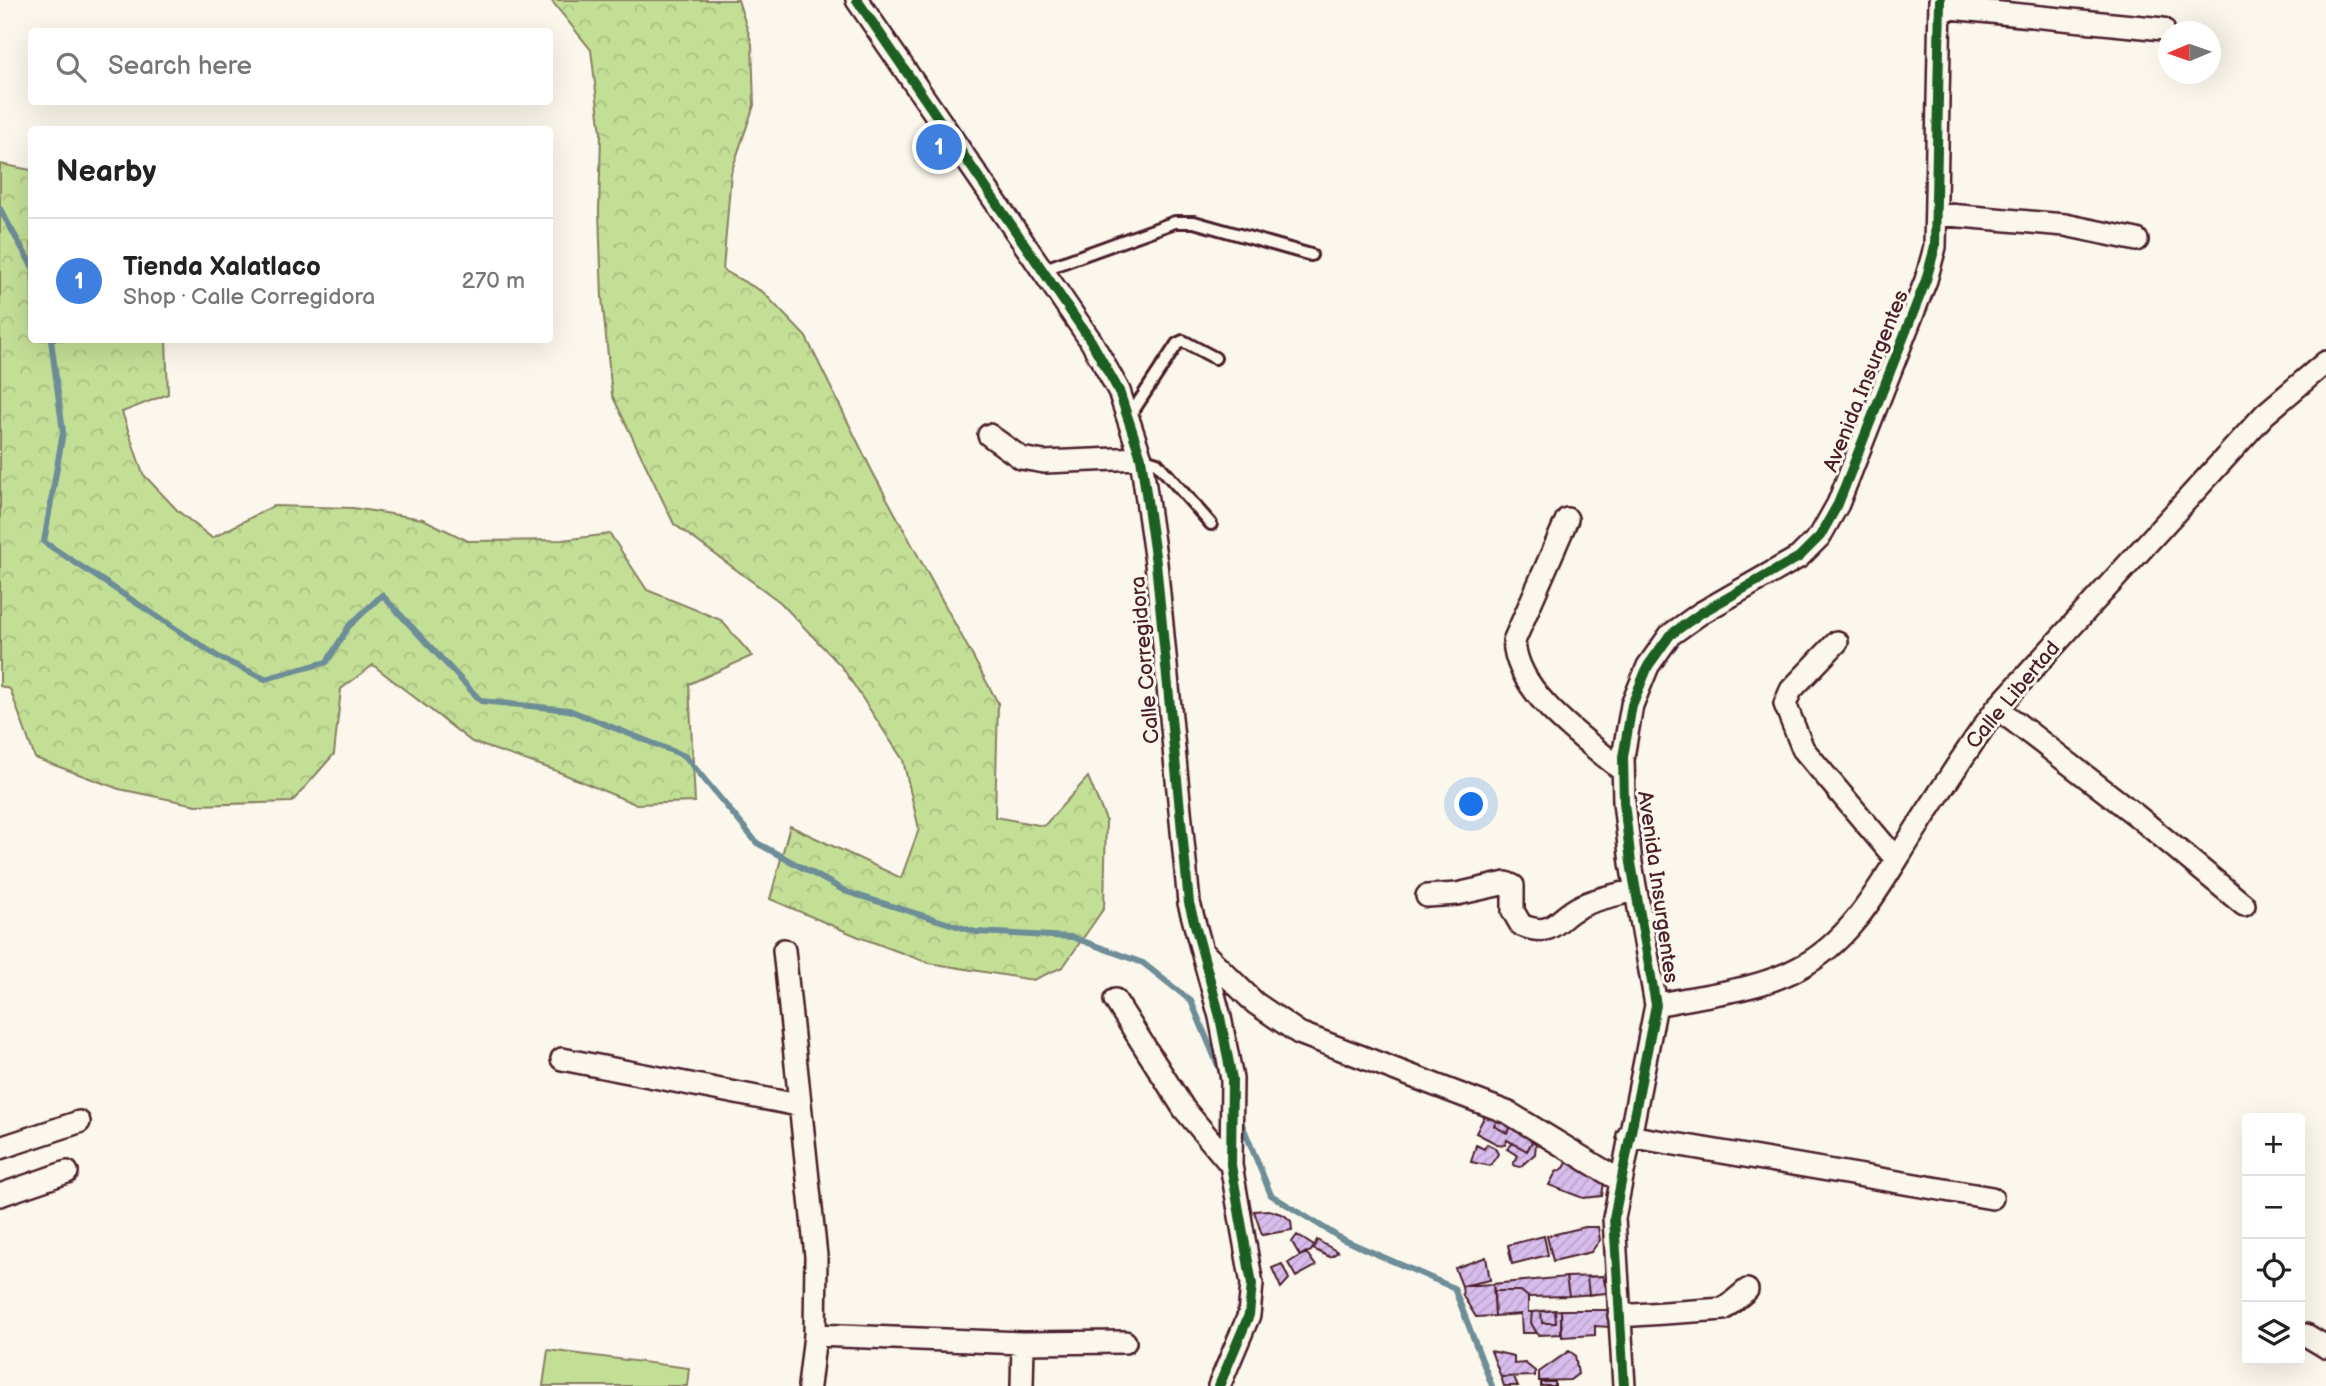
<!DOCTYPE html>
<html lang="en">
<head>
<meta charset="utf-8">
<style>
  :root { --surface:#fff; --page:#f2f2f2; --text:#222; --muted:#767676; --line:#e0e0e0; --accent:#2563eb }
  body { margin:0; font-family:"Balsamiq Sans",sans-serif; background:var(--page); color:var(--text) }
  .controls { position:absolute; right:21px; bottom:21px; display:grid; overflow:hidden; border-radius:7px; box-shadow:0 7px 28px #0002 }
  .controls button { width:63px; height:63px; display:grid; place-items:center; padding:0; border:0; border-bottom:2px solid var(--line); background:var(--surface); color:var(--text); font:35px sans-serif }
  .compass { position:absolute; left:2158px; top:21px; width:63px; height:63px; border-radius:50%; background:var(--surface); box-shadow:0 7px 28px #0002; rotate:268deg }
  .you { position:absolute; left:1472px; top:805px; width:24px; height:24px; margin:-18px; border:5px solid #fff; border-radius:50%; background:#1a73e8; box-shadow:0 0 0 10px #1a73e833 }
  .badge { display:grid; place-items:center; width:46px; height:46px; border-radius:50%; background:var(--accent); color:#fff; font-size:23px; font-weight:700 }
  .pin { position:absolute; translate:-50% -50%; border:4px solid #fff; box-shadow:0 2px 7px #0006 }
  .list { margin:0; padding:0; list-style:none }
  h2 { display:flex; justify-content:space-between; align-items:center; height:91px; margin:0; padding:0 28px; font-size:30px }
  h2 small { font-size:23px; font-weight:400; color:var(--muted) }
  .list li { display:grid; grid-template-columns:46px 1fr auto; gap:21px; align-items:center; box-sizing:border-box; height:126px; padding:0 28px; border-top:2px solid var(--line) }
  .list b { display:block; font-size:26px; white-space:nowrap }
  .list p { margin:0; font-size:23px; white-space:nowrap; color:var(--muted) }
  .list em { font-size:23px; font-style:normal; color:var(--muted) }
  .icon { flex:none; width:38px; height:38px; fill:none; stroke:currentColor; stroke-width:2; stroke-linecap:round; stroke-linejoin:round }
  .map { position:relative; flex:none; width:2326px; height:1386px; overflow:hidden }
  .search { position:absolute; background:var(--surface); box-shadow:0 7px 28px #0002; left:28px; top:28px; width:525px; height:77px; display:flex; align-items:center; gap:18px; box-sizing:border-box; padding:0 24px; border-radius:7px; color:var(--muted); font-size:26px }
  .panel { position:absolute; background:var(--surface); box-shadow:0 7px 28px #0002; left:28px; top:126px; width:525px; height:217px; border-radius:7px }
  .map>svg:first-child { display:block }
  .forest { fill:url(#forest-crowns); stroke:#867f60; stroke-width:2 }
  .park { fill:#c3df96; stroke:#867f60; stroke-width:2 }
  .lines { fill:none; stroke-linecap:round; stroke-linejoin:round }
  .stream { stroke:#6d8d97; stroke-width:6 }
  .building { fill:url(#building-hatch); stroke:#4a1f2b; stroke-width:2 }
  .service-casing { stroke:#4a1f2b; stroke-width:16 }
  .minor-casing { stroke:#4a1f2b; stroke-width:26 }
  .service { stroke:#fbf7ec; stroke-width:10 }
  .minor { stroke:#fbf7ec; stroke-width:21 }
  .cycleway-casing { stroke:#fbf7ec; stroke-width:15 }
  .cycleway { stroke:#1b5e20; stroke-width:10 }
  .labels { text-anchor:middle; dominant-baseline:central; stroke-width:6; stroke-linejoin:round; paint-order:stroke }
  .street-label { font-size:21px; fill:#4a1f2b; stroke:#fbf7ec }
</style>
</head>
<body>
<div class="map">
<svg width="2326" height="1386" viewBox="0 0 2326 1386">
  <defs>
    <pattern id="forest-crowns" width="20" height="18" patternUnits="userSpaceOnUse" patternTransform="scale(1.75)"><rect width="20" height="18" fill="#c3df96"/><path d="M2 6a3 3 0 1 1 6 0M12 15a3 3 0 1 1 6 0" fill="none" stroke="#a9bf81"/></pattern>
    <pattern id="building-hatch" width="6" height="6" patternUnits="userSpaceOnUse" patternTransform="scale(1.75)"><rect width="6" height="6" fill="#d8bdec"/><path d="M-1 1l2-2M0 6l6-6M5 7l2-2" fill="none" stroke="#bba2cb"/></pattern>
  </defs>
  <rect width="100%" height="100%" fill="#fbf7ec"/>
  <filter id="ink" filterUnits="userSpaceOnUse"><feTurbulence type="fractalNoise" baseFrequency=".0143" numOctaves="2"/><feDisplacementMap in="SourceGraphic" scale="14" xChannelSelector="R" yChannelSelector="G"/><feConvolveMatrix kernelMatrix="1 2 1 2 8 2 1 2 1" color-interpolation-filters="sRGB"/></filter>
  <g filter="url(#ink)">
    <path class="forest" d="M551 0H738L752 44 754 105 731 173 723 270 763 292 806 337 872 471 998 703 995 817 1044 826 1088 777 1106 820 1104 908 1063 967 1033 980 929 963 859 937 770 899 790 826 901 878 919 829 903 760 842 667 780 602 674 524 612 395 602 298 599 212 601 133 591 50Z
      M0 164 31 170 32 340H166L168 394 122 412 143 474 178 511 212 538 273 506 353 508 423 519 468 541 562 540 610 534 647 590 721 620 752 656 689 684 695 802 635 804 554 770 472 742 373 665 341 689 334 754 292 802 196 805 119 789 35 758 10 689 0 686Z"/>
    <path class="park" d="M548 1350 689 1368 687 1386H543Z"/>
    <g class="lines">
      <path class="stream" d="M0 209 32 266
        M51 340 63 432 44 542 220 658 265 679 327 662 349 626 382 595 481 701 569 710 685 756 757 843 847 892 976 932 1072 937 1143 963 1191 1001 1222 1075
        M1239 1117 1271 1195 1342 1239 1454 1288 1492 1386"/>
    </g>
    <path class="building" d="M1489 1107 1537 1132 1527 1151 1507 1140 1505 1145 1497 1144 1476 1133Z
      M1500 1113 1515 1121 1507 1133 1494 1126Z
      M1537 1132 1535 1154 1520 1167 1516 1166 1513 1164 1518 1156 1507 1149 1513 1143 1527 1151Z
      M1487 1144 1495 1148 1498 1154 1490 1166 1471 1162 1476 1145 1484 1149Z
      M1571 1156 1604 1182 1602 1196 1583 1198 1549 1185 1556 1172 1564 1168Z
      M1269 1210 1284 1215 1291 1221 1292 1230 1262 1235 1254 1211Z
      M1585 1227H1598L1600 1240 1591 1252 1553 1261 1547 1236Z
      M1297 1235 1314 1246 1311 1251 1300 1256 1292 1242Z
      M1544 1236 1548 1255 1512 1264 1508 1245Z
      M1317 1240 1338 1252 1330 1257 1313 1249Z
      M1306 1252 1316 1266 1296 1277 1288 1263Z
      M1486 1257 1490 1280 1462 1286 1455 1268Z
      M1282 1264 1289 1279 1281 1288 1272 1268Z
      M1603 1276 1607 1293 1569 1296 1566 1277Z
      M1603 1276 1607 1293 1589 1295 1587 1277Z
      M1566 1277 1569 1296 1528 1297 1521 1291H1494L1493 1284Z
      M1493 1284 1495 1316 1476 1317 1463 1296 1462 1286Z
      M1494 1291H1521L1528 1297V1312H1532L1531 1323 1537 1333H1522L1521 1314 1495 1316Z
      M1555 1310 1556 1323H1542L1541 1311Z
      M1561 1310V1334L1538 1335 1531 1323 1532 1312Z
      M1561 1310H1608L1609 1327 1595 1326V1335L1562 1337Z
      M1491 1351 1514 1356V1364L1525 1363 1535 1371V1376L1501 1377Z
      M1569 1351 1575 1355 1578 1374 1570 1380 1539 1381V1372Z
      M1501 1377H1514L1518 1386H1504Z
      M1541 1382H1555V1386H1541Z"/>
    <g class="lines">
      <g class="service-casing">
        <path id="service" d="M1042 270 1175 222H1194L1311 255
          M1129 417 1177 344 1183 341 1215 358
          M1141 458 1157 463 1211 524"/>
      </g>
      <g class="minor-casing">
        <path id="minor" d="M857 0 1091 341 1119 391 1141 458 1156 563 1189 903 1220 1017 1232 1079 1231 1165 1252 1284 1249 1315 1219 1386
          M1940 7 2163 29
          M1937 214 2065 225 2137 240
          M989 435 1021 458 1044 462 1141 458
          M1567 519 1514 641C1517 695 1585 739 1623 771
          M1837 642 1791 690 1785 704 1803 749 1896 859
          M1997 708 2137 816 2244 905
          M1427 896 1457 894 1506 883 1513 886V911L1521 925C1555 939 1555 918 1581 906 1597 898 1618 895 1635 890
          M784 950 816 1256 815 1335 809 1386
          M1202 951 1255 1003 1299 1033 1509 1113 1619 1180
          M1115 1000 1184 1109 1231 1165
          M1656 1005C1702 995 1757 991 1799 968 1854 939 1882 882 1914 832 1941 790 1968 748 1997 708L2265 414 2326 362
          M562 1059 798 1105
          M1628 1136 1992 1198
          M0 1148 79 1122
          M0 1195 67 1172
          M1619 1316 1724 1309 1747 1290
          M815 1335 1023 1343 1125 1342
          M2306 1335 2326 1347
          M1022 1386 1023 1343
          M1624 1386 1614 1218 1656 1005 1631 863 1624 802 1623 757 1632 705 1648 666 1670 635 1701 613 1799 557 1820 536 1838 504 1926 280 1935 247 1940 0"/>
      </g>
      <use href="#service" class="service"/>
      <use href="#minor" class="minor"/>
      <g class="cycleway-casing">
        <path id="cycleway" d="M857 0 1091 341 1119 391 1141 458 1156 563 1189 903 1220 1017 1232 1079 1231 1165 1252 1284 1249 1315 1219 1386
          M1624 1386 1614 1218 1656 1005 1631 863 1624 802 1623 757 1632 705 1648 666 1670 635 1701 613 1799 557 1820 536 1838 504 1926 280 1935 247 1940 0"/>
      </g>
      <use href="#cycleway" class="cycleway"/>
    </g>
  </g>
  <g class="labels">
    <g class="street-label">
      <text transform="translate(1866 381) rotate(-68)">Avenida Insurgentes</text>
      <text transform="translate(1145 660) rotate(-95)">Calle Corregidora</text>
      <text transform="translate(2013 695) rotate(-50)">Calle Libertad</text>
      <text transform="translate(1658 887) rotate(82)">Avenida Insurgentes</text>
    </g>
  </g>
</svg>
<div class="controls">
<button>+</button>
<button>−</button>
<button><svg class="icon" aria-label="locate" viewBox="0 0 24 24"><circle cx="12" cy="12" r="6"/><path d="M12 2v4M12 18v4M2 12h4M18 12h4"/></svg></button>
<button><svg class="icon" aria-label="layers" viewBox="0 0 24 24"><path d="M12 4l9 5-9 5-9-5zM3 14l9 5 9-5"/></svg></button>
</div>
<svg class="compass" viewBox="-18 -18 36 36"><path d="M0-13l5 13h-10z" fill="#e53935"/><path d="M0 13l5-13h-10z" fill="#767676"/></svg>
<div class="you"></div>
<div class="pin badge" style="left:939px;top:147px;background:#3f7fe0">1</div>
<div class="search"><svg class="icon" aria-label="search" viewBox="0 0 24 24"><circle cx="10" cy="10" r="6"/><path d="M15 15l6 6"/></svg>Search here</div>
<section class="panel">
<h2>Nearby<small></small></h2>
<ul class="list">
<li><span class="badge" style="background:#3f7fe0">1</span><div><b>Tienda Xalatlaco</b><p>Shop · Calle Corregidora</p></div><em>270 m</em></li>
</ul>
</section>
</div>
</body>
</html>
